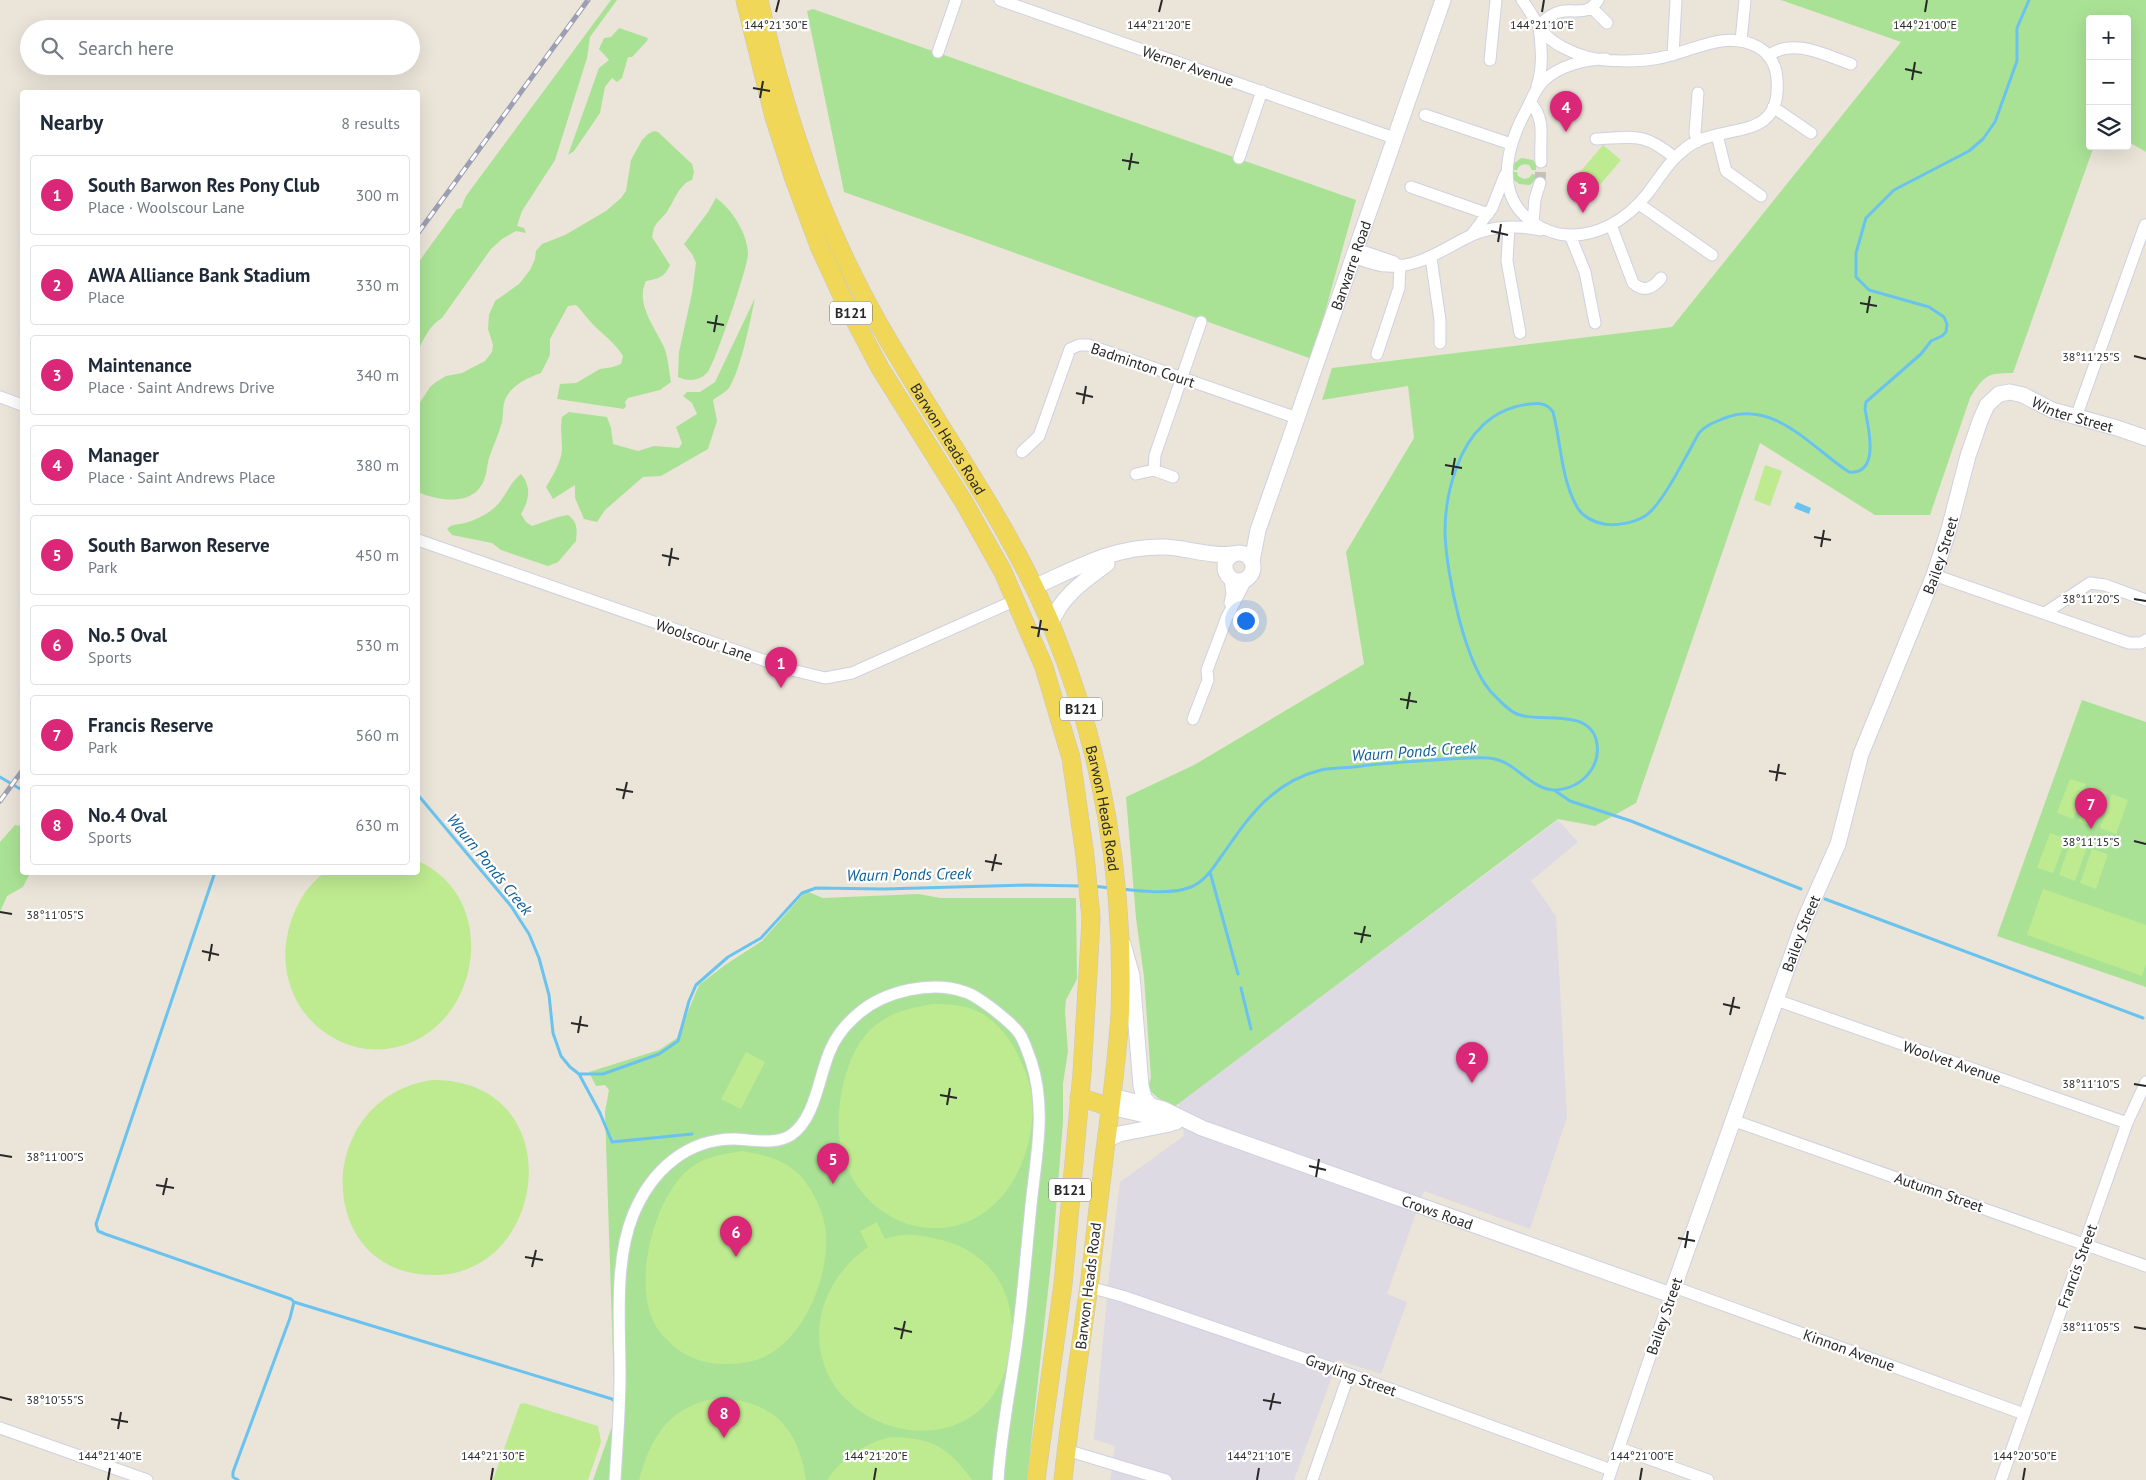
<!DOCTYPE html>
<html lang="en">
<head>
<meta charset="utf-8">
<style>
  :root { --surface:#fff; --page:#f2f2f3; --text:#1f2937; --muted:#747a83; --line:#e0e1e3; --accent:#db2777 }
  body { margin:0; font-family:"PT Sans",sans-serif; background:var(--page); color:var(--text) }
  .controls { position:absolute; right:15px; top:15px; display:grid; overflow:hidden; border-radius:5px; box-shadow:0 5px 20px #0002 }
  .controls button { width:45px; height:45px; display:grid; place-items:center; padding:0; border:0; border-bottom:1px solid var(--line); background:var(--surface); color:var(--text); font:25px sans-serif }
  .you { position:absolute; left:1245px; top:620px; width:18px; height:18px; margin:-12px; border:4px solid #fff; border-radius:50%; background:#1a73e8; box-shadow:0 0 0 8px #1a73e833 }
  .badge { display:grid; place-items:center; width:32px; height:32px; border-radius:50%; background:var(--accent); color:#fff; font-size:16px; font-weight:700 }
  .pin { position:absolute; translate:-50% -41px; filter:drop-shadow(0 1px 2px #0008) }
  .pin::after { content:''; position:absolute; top:26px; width:18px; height:15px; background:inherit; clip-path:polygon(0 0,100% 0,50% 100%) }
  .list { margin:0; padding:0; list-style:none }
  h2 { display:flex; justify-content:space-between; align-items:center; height:65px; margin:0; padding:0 20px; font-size:21px }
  h2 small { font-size:16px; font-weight:400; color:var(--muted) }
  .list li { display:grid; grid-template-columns:32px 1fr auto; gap:15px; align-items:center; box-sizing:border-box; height:80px; margin:0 10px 10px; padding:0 10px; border:1px solid var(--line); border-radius:5px }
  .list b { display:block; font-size:19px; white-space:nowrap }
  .list p { margin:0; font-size:16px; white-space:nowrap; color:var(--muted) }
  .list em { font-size:16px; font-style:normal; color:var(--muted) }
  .icon { flex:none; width:28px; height:28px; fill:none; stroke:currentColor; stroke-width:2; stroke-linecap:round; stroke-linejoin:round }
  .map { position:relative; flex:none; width:2146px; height:1480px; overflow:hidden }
  .search { position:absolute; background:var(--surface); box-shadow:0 5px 20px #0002; left:20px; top:20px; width:400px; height:55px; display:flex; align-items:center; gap:12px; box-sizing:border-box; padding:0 18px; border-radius:28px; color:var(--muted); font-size:19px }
  .panel { position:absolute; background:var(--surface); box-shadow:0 5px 20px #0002; left:20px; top:90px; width:400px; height:785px; border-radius:5px }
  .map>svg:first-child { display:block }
  .industrial { fill:#dddae3 }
  .green { fill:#aae295 }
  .pitch { fill:#beea90 }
  .water { fill:#6ac3ef }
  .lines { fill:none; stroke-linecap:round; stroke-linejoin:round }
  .stream { stroke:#6ac3ef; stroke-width:3 }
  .street-tunnel { stroke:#c4beb6; stroke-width:11; stroke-dasharray:11 5.5; stroke-linecap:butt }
  .street-casing { stroke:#cfd1e1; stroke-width:13 }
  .secondary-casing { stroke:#cfd1e1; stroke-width:17 }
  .primary-casing { stroke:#c7c7c7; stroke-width:19 }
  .street { stroke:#fff; stroke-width:11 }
  .secondary { stroke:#fff; stroke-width:15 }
  .primary { stroke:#f1d758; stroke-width:18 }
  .rail-casing { stroke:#9c9eb3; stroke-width:5 }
  .rail { stroke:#fff; stroke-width:3; stroke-dasharray:9; stroke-linecap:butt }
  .ticks { fill:none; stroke:#282828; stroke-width:2 }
  .labels { text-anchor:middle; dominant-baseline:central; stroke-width:4.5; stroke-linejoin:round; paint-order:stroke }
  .shield { fill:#fff; stroke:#686868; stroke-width:1 }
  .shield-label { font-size:14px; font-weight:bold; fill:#282828 }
  .street-label { font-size:15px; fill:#282828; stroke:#fff }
  .water-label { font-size:16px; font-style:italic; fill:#0c5e97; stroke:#fff }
  .ticks-label { font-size:12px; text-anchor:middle; fill:#282828; stroke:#fff; stroke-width:4.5; stroke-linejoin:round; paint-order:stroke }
</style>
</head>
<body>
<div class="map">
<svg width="2146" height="1480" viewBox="0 0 2146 1480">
  <rect width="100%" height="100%" fill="#ebe4d9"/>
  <path class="industrial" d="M1558 820 1578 842 1531 881 1556 916 1567 1117 1530 1229 1424 1191 1387 1294 1407 1302 1381 1374 1338 1360 1294 1480H1110L1115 1446 1094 1439 1110 1265 1120 1182 1184 1136 1179 1103Z"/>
  <path class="green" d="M611 0H617L590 37 587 58 555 160 522 211 517 226 524 228 526 233 516 231 502 239 491 249 442 318C430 325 424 338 418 351V263L457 209 461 208 466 196Z
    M1781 0H2146V152L2127 141V19H2090V146H2094L2013 373C1986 373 1984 376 1970 398L1930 515H1875L1760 443 1636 803 1595 826 1558 819 1174 1107 1158 1098 1147 1088 1151 1078 1144 977 1136 918 1126 797 1194 765 1364 664 1346 552 1414 438 1408 386 1322 400 1332 368 1672 327 1901 42Z
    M813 9 1356 200 1312 359 844 192 807 11Z
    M619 28 648 38 647 41 632 57H628L622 78 617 82 612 78 605 87 600 113 574 151 568 155 599 68 609 60 599 49 604 38 611 37Z
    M654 131 658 132 692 164 694 172 692 180C680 183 674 201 668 210 665 216 658 220 655 226 653 229 653 234 652 237L670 265C665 277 658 279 646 281 635 304 655 327 664 347 668 357 669 371 671 382L660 390 628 398 625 402 626 406 624 409 557 399 560 384 576 383 600 369 613 367 621 364 623 356C614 341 600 333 589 320 584 315 581 309 576 305L568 306 550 339V355L541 373C531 376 515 384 509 393 501 403 504 412 502 422 499 434 493 446 489 458 487 465 487 473 484 480 474 507 438 501 418 492V411L419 404 430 387 436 382 446 376 462 373 485 361 492 352 493 345 488 329 489 315 495 301 519 284 530 270 535 259 536 251 542 244 565 235 606 211 621 198 626 191 631 160 642 140 648 134Z
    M1521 158 1533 160 1536 164V170H1532L1529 165C1523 163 1519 165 1517 170H1512V165Z
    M1512 172H1517L1518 176 1524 179 1529 178 1532 174 1536 175 1535 180 1530 185 1519 184 1513 179Z
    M716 198C732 209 747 233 748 253 749 265 716 359 709 370 702 381 689 382 678 377L679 352 692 293 696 263 692 254 684 244 708 212Z
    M755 298C750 322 741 369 729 388 726 392 718 396 713 400L717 421 708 449 661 476 643 477 605 510 597 522 584 519 575 498V485L553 499 546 487C553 475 561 463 562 449 562 438 560 428 562 417L569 412 607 417 611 428 613 444 638 451 654 446 679 448 682 443 676 427 697 414 692 403 683 396 687 392H700L715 382Z
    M521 474C532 487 529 501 521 514L526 522 532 526 558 517 568 515C578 522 577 530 576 541L558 562 548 566 501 550 492 543 452 535 447 529C453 523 458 525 465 523 475 520 486 515 494 508 505 499 509 483 521 474Z
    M2082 700 2146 722V987L1997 936Z
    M15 825 22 826V872L30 873 23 887 7 896 0 912V842Z
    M806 891 823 898 918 894 941 898H1076L1077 979 1066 1000 1065 1011 1068 1051 1063 1084V1122L1053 1246 1027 1480H593L615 1418 605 1112 609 1090 605 1085 596 1086 589 1072 659 1050 677 1038 699 985 725 965 762 941Z"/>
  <path class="pitch" d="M1603 145 1621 160 1587 200 1569 185Z
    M1765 465 1782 471 1770 506 1754 500Z
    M2070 779 2086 784 2073 819 2057 813Z
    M2091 786 2107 792 2094 827 2078 821Z
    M2112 794 2128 800 2116 834 2100 828Z
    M2050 833 2066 839 2053 873 2037 868Z
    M2071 841 2087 847 2075 881 2059 875Z
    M2092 849 2108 854 2096 889 2080 883Z
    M418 861C505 900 479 1038 386 1049 368 1051 348 1047 332 1037 306 1022 290 997 286 967 282 933 297 893 324 873L418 872Z
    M2043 889 2146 925V964L2142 976 2027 935Z
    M934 1004C949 1004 965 1005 979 1012 993 1019 1005 1032 1013 1046 1021 1060 1028 1075 1031 1092 1040 1151 1004 1226 938 1228 916 1229 895 1221 878 1208 838 1175 832 1129 844 1081 849 1062 856 1045 869 1031 887 1013 911 1007 934 1004Z
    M746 1052 765 1062 741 1109 721 1099Z
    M432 1080C570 1079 550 1271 438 1275 313 1279 311 1098 432 1080Z
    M742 1151C760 1154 779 1158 794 1170 801 1175 806 1183 811 1190 818 1203 825 1218 826 1233 829 1275 806 1336 766 1356 752 1363 737 1364 722 1364 696 1363 676 1352 660 1332 629 1294 652 1199 689 1169 704 1157 723 1154 742 1151Z
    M877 1222 885 1239C901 1233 916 1234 933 1238 979 1247 1009 1277 1012 1325 1013 1341 1010 1358 1004 1374 965 1477 806 1428 820 1322 824 1292 843 1264 868 1247L860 1231Z
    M719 1398C773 1401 798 1427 806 1480H639C651 1435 671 1405 719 1398Z
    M524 1403 598 1426 601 1442 588 1480H493L520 1404Z
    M891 1437C933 1438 948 1447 972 1480H827C842 1458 865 1443 891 1437Z"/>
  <path class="water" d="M1797 502 1811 508 1809 514 1794 508Z"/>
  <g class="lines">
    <path class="stream" d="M0 777 22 790
      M1554 790 1570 801 1631 821 1801 889
      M418 795 511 906 529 934 539 958 549 995 553 1033 561 1056 570 1067 579 1074H603L659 1054 678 1041 689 1001 696 985 728 957 761 938 802 893 816 888 884 889 1028 885 1081 886
      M215 872 96 1224 98 1231 105 1234 291 1299 294 1302 290 1318 233 1472V1477L238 1480
      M1210 872 1238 974
      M1092 886 1111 888
      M1122 889C1143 891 1171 895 1191 887 1206 881 1214 866 1223 854 1250 815 1273 782 1321 770 1331 768 1343 768 1353 767 1384 763 1416 761 1448 759 1462 759 1481 756 1495 759 1517 764 1533 791 1556 790 1582 788 1603 766 1596 739 1587 709 1543 722 1520 715 1511 713 1502 703 1495 696 1465 669 1446 572 1445 532 1445 512 1449 488 1456 469 1468 434 1492 408 1530 404 1540 403 1547 403 1553 412 1561 442 1561 478 1576 505 1581 516 1593 522 1604 524 1616 526 1634 523 1645 516 1662 506 1688 452 1699 433 1706 425 1715 422 1725 418 1774 399 1812 448 1849 472 1881 475 1868 426 1865 409L1866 402 1921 354 1931 341 1942 336 1946 332 1947 324 1944 317 1929 307 1869 290 1856 277V253L1866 218 1894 190 1969 151 1983 139 1995 122 2017 61V28L2029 0
      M1825 899 2143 1018
      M1241 988 1251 1029
      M579 1074 600 1113 612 1142 692 1134
      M294 1302 612 1399 615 1402"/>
    <path class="street-tunnel" d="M1540 183 1541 162"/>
    <g class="street-casing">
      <path id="street" d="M1000 0 1394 138
        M1522 0C1530 10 1535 22 1543 32 1553 44 1572 53 1587 57 1606 62 1640 62 1659 58 1693 52 1724 29 1758 47 1770 54 1776 65 1777 79 1782 139 1731 125 1697 141 1674 153 1663 173 1648 193 1627 220 1594 240 1559 234 1546 231 1536 226 1526 217 1493 187 1510 139 1528 107 1532 98 1536 88 1543 81 1559 66 1585 59 1606 59
        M1592 8 1607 23
        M1741 41 1745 0
        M938 52 956 0
        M1673 55 1676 0
        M1768 56C1793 37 1825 55 1851 64
        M1490 60 1496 0
        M1537 86C1544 66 1541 45 1539 25 1545 20 1551 14 1559 12 1574 8 1588 17 1598 0
        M1530 102C1547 121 1539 138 1541 162
        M1773 107 1811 133
        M1425 115 1511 144
        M1717 135 1726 171 1761 196
        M1596 139C1634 137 1644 132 1675 158
        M1697 142 1695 133 1698 93
        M1239 158 1262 91
        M1411 187 1488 214
        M1639 204 1712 255
        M1533 223 1535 199 1540 183
        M1611 225 1633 283C1644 293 1653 288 1661 278
        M1509 228 1507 261 1520 333
        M1473 233 1492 208 1505 175
        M1570 235 1585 272 1595 323
        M1356 249 1394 262
        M1353 257C1364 260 1375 266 1387 266 1420 268 1444 248 1472 235 1492 226 1520 225 1540 230
        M1431 258 1440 320V343
        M1377 354 1399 288 1400 265
        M0 397 22 405
        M2076 417 2145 225
        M1022 452 1039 436 1070 349 1079 345H1088L1297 418
        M1154 470 1155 455 1201 322
        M1136 474 1154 470 1173 477
        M418 540 792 670 825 678 852 673 1016 600
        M1934 575 2129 643H2141L2146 640
        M1230 578 1232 594 1230 603
        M2045 613 2090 583 2105 585 2146 600
        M1193 719 1208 680 1207 670 1227 617 1247 578
        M1776 1000 2127 1123
        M1732 1120 2146 1266
        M1089 1287 1122 1296 1349 1374 1611 1470
        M1674 1287 2024 1414
        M0 1428 147 1480
        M1619 1448 1708 1480
        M1066 1450 1166 1480
        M615 1480C617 1445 620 1410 620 1375 620 1324 614 1262 633 1215 651 1171 687 1138 736 1139 753 1140 776 1145 791 1135 820 1115 818 1064 838 1036 843 1028 852 1019 859 1013 885 991 932 980 965 992 978 996 1010 1021 1019 1033 1024 1040 1028 1053 1031 1061 1046 1106 1037 1151 1032 1196 1027 1242 1024 1287 1018 1332 1012 1382 1001 1430 998 1480
        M1312 1480 1349 1374
        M1608 1480 1671 1295
        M2001 1480 2127 1123 2146 1082"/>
    </g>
    <g class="secondary-casing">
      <g id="secondary">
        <circle cx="1239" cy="567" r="14"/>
        <path id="s1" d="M1252 561 1258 530 1443 0"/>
        <path d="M1034 587C1079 567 1114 546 1165 547 1188 548 1211 557 1234 554"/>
        <path d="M1051 624C1060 597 1085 580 1107 564"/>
        <path d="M1123 944 1132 976 1141 1086 1144 1098 1150 1105"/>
        <path id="s2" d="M1112 1096 1163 1109 1202 1128 1671 1295 1804 921 1838 844 1861 754 1934 575 1949 529 1968 456 1980 421 1987 405 1999 394 2010 392 2023 395 2052 410 2117 428 2146 438"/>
        <path d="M1110 1107 1176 1122"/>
        <path d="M1107 1140 1119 1134 1170 1124"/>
      </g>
    </g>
    <g class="primary-casing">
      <g id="primary">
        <path d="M745 0 774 117 794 179 819 246 842 296 880 368 965 504 1003 572 1044 667 1071 758 1085 856 1091 918 1089 956 1082 1073 1063 1284 1036 1480"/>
        <path id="s3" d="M759 0C788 128 826 237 894 350 948 442 1012 529 1053 629 1102 749 1125 882 1120 1013 1117 1067 1108 1122 1102 1176 1097 1213 1094 1249 1089 1286 1080 1350 1070 1415 1063 1480"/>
        <path d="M1079 1097 1110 1107"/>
      </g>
    </g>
    <use href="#street" class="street"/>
    <use href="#secondary" class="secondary"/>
    <use href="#primary" class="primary"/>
    <g class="rail-casing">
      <path id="rail" d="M418 233 588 0
        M0 801 22 771"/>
    </g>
    <use href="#rail" class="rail"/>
  </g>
  <path class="ticks" d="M776 12 779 0M1159 12 1162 0M1542 12 1544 0M1925 12 1927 0M1905 69 1922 73M1912 80 1915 62M753 88 770 91M760 98 763 81M1122 160 1139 163M1129 170 1132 153M1491 231 1508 235M1498 242 1501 224M1860 303 1877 306M1867 313 1870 296M707 322 724 325M714 332 717 315M2134 356 2146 359M1076 393 1093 397M1083 404 1086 386M1445 465 1462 468M1452 475 1455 458M1814 537 1831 540M1821 547 1824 530M662 555 679 559M669 566 672 548M2134 599 2146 601M1031 627 1048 630M1038 637 1041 620M1400 699 1417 702M1407 709 1410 692M1769 771 1786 774M1776 781 1779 764M616 789 633 792M623 799 627 782M2134 841 2146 844M985 861 1002 864M992 871 996 854M0 912 12 914M1354 933 1371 936M1361 943 1365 926M202 951 219 955M209 961 212 944M1723 1004 1740 1008M1730 1015 1734 997M571 1023 588 1026M578 1033 581 1016M2134 1084 2146 1086M940 1095 957 1098M947 1105 950 1088M0 1155 12 1157M1309 1166 1326 1170M1316 1177 1319 1159M156 1185 174 1188M163 1195 167 1178M1678 1238 1695 1241M1685 1248 1688 1231M525 1257 543 1260M532 1267 536 1250M2134 1327 2146 1329M894 1328 912 1332M901 1339 905 1321M0 1397 12 1400M1263 1400 1281 1403M1270 1410 1274 1393M111 1419 128 1422M118 1429 121 1412M108 1480 110 1468M491 1480 493 1468M874 1480 876 1468M1257 1480 1259 1468M1640 1480 1642 1468M2023 1480 2025 1468"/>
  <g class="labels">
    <g class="shield">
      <rect x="830" y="301.5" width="42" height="23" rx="4"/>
      <rect x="1060" y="697.5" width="42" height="23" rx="4"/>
      <rect x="1049" y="1178.5" width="42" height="23" rx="4"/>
    </g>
    <g class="shield-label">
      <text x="851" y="313">B121</text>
      <text x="1081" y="709">B121</text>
      <text x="1070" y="1190">B121</text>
    </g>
    <g class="street-label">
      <text transform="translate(1188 66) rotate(19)">Werner Avenue</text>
      <text stroke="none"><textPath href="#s1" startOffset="312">Barwarre Road</textPath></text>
      <text transform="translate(1143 365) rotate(19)">Badminton Court</text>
      <text stroke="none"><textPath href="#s2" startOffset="1634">Winter Street</textPath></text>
      <text stroke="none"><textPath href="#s3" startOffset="481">Barwon Heads Road</textPath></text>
      <text stroke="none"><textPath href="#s2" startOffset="1382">Bailey Street</textPath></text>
      <text transform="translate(704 640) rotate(19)">Woolscour Lane</text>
      <text stroke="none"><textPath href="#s3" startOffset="885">Barwon Heads Road</textPath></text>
      <text stroke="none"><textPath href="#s2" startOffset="978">Bailey Street</textPath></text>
      <text transform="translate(1952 1062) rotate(19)">Woolvet Avenue</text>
      <text transform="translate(1939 1192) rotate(19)">Autumn Street</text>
      <text stroke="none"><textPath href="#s2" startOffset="346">Crows Road</textPath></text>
      <text transform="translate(2077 1266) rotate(-70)">Francis Street</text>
      <text transform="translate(1088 1286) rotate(-83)">Barwon Heads Road</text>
      <text transform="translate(1664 1316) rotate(-71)">Bailey Street</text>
      <text transform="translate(1849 1350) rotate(20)">Kinnon Avenue</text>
      <text transform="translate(1351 1375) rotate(20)">Grayling Street</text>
    </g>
    <g class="water-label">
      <text transform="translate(1414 751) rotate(-4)">Waurn Ponds Creek</text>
      <text transform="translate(490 864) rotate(51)">Waurn Ponds Creek</text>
      <text transform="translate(909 874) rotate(-1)">Waurn Ponds Creek</text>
    </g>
  </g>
  <g class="ticks-label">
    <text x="776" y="29">144°21'30"E</text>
    <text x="1159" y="29">144°21'20"E</text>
    <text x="1542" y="29">144°21'10"E</text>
    <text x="1925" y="29">144°21'00"E</text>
    <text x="2091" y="361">38°11'25"S</text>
    <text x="2091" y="603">38°11'20"S</text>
    <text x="2091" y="846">38°11'15"S</text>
    <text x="55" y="919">38°11'05"S</text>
    <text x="2091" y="1088">38°11'10"S</text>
    <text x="55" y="1161">38°11'00"S</text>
    <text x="2091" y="1331">38°11'05"S</text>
    <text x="55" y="1404">38°10'55"S</text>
    <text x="110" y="1460">144°21'40"E</text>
    <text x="493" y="1460">144°21'30"E</text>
    <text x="876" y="1460">144°21'20"E</text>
    <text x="1259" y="1460">144°21'10"E</text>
    <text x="1642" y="1460">144°21'00"E</text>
    <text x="2025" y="1460">144°20'50"E</text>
  </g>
</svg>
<div class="controls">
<button>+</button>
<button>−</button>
<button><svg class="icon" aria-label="layers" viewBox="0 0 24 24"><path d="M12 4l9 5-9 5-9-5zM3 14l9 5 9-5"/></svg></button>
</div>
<div class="you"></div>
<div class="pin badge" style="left:781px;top:688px">1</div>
<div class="pin badge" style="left:1472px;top:1083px">2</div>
<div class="pin badge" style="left:1583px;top:213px">3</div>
<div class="pin badge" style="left:1566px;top:132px">4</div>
<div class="pin badge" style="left:833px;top:1184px">5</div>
<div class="pin badge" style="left:736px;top:1257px">6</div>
<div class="pin badge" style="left:2091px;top:829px">7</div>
<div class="pin badge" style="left:724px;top:1438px">8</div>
<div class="search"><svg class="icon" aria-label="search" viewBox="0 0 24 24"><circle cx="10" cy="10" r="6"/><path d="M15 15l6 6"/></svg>Search here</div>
<section class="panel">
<h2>Nearby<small>8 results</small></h2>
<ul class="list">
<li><span class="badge">1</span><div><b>South Barwon Res Pony Club</b><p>Place · Woolscour Lane</p></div><em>300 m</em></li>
<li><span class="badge">2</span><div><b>AWA Alliance Bank Stadium</b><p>Place</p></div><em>330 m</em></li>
<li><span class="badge">3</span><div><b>Maintenance</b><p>Place · Saint Andrews Drive</p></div><em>340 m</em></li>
<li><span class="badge">4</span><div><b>Manager</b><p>Place · Saint Andrews Place</p></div><em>380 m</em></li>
<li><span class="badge">5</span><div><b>South Barwon Reserve</b><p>Park</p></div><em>450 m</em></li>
<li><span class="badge">6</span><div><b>No.5 Oval</b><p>Sports</p></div><em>530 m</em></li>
<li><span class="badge">7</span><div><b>Francis Reserve</b><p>Park</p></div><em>560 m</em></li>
<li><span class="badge">8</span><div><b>No.4 Oval</b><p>Sports</p></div><em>630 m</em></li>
</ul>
</section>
</div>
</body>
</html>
